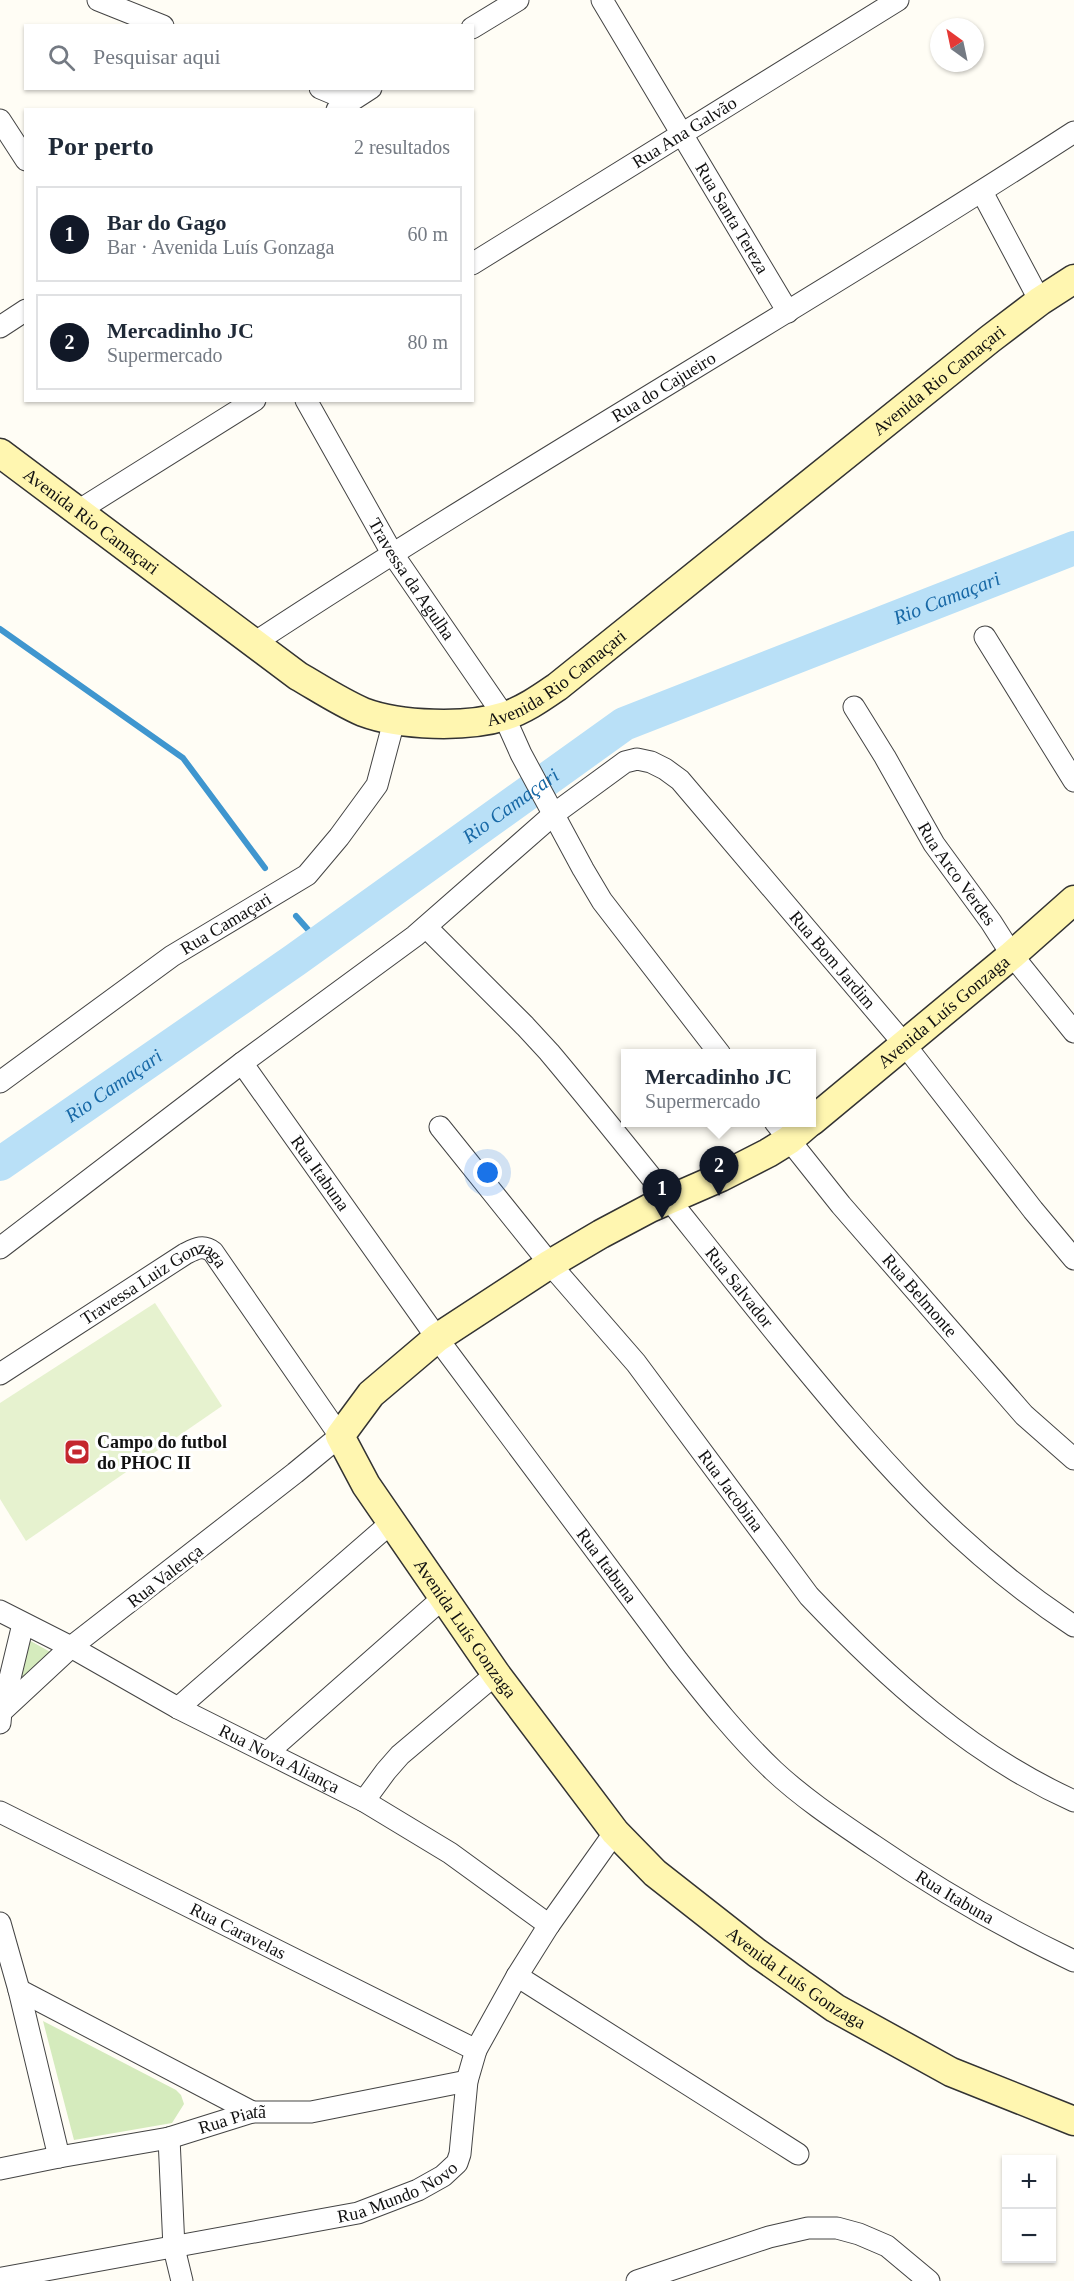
<!DOCTYPE html>
<html lang="pt">
<head>
<meta charset="utf-8">
<style>
  :root { --surface:#fff; --page:#f2f2f3; --text:#1f2937; --muted:#747a83; --line:#e0e1e3; --accent:#111827 }
  body { margin:0; font-family:Georgia,serif; background:var(--page); color:var(--text) }
  .controls { position:absolute; right:18px; bottom:18px; display:grid; overflow:hidden; border-radius:0px; box-shadow:0 2px 4px #0004 }
  .controls button { width:54px; height:54px; display:grid; place-items:center; padding:0; border:0; border-bottom:2px solid var(--line); background:var(--surface); color:var(--text); font:30px sans-serif }
  .compass { position:absolute; left:930px; top:18px; width:54px; height:54px; border-radius:50%; background:var(--surface); box-shadow:0 2px 4px #0004; rotate:327deg }
  .you { position:absolute; left:488px; top:1173px; width:21px; height:21px; margin:-15px; border:4px solid #fff; border-radius:50%; background:#1a73e8; box-shadow:0 0 0 9px #1a73e833 }
  .badge { display:grid; place-items:center; width:39px; height:39px; border-radius:50%; background:var(--accent); color:#fff; font-size:20px; font-weight:700 }
  .pin { position:absolute; translate:-50% -50px; filter:drop-shadow(0 2px 3px #0008) }
  .pin::after { content:''; position:absolute; top:32px; width:21px; height:18px; background:inherit; clip-path:polygon(0 0,100% 0,50% 100%) }
  .popup { position:absolute; left:621px; top:1049px; width:195px; height:78px; box-sizing:border-box; display:grid; place-content:center; border-radius:0px; background:var(--surface); filter:drop-shadow(0 2px 4px #0005); font-size:20px; white-space:nowrap; color:var(--muted) }
  .popup b { font-size:22px; color:var(--text) }
  .popup::after { content:''; position:absolute; left:50%; top:100%; margin-left:-12px; border:12px solid transparent; border-top-color:var(--surface) }
  .list { margin:0; padding:0; list-style:none }
  h2 { display:flex; justify-content:space-between; align-items:center; height:78px; margin:0; padding:0 24px; font-size:26px }
  h2 small { font-size:20px; font-weight:400; color:var(--muted) }
  .list li { display:grid; grid-template-columns:39px 1fr auto; gap:18px; align-items:center; box-sizing:border-box; height:96px; margin:0 12px 12px; padding:0 12px; border:2px solid var(--line); border-radius:0px }
  .list b { display:block; font-size:22px; white-space:nowrap }
  .list p { margin:0; font-size:20px; white-space:nowrap; color:var(--muted) }
  .list em { font-size:20px; font-style:normal; color:var(--muted) }
  .icon { flex:none; width:33px; height:33px; fill:none; stroke:currentColor; stroke-width:2; stroke-linecap:round; stroke-linejoin:round }
  .map { position:relative; flex:none; width:1074px; height:2281px; overflow:hidden }
  .search { position:absolute; background:var(--surface); box-shadow:0 2px 4px #0004; left:24px; top:24px; width:450px; height:66px; display:flex; align-items:center; gap:15px; box-sizing:border-box; padding:0 21px; border-radius:0px; color:var(--muted); font-size:22px }
  .panel { position:absolute; background:var(--surface); box-shadow:0 2px 4px #0004; left:24px; top:108px; width:450px; height:294px; border-radius:0px }
  .map>svg:first-child { display:block }
  .green { fill:#d5ebbd }
  .pitch { fill:#e6f2cf }
  .lines { fill:none; stroke-linecap:round; stroke-linejoin:round }
  .stream { stroke:#3f96cf; stroke-width:6 }
  .river { stroke:#b9e0f7; stroke-width:34 }
  .street-casing { stroke:#444; stroke-width:23 }
  .secondary-casing { stroke:#333; stroke-width:31 }
  .street { stroke:#fff; stroke-width:21 }
  .secondary { stroke:#fff6b0; stroke-width:28 }
  .labels { text-anchor:middle; dominant-baseline:central; stroke-width:6; stroke-linejoin:round; paint-order:stroke }
  .street-label { font-size:18px; fill:#111; stroke:#fff }
  .poi-label { font-size:18px; font-weight:bold; fill:#111; stroke:#fff; text-anchor:start }
  .water-label { font-size:20px; font-style:italic; fill:#1768a6; stroke:#fff }
</style>
</head>
<body>
<div class="map">
<svg width="1074" height="2281" viewBox="0 0 1074 2281">
  <rect width="100%" height="100%" fill="#fffdf5"/>
  <path class="green" d="M27 1639 54 1654 14 1690Z
    M43 2021 176 2090 181 2095 184 2104 172 2123 74 2140Z"/>
  <path class="pitch" d="M155 1303 222 1406 26 1541 0 1499V1403Z"/>
  <g class="lines">
    <path class="stream" d="M0 629 183 758 265 868
      M296 916 319 942"/>
    <path class="river" id="s1" d="M0 1164 295 960 624 724 1074 548"/>
    <g class="street-casing">
      <g id="street">
        <path d="M98 0 163 26"/>
        <path id="s2" d="M602 0 788 312"/>
        <path d="M472 28 518 0"/>
        <path d="M320 88 351 101"/>
        <path d="M337 110 371 88"/>
        <path d="M0 120 26 160"/>
        <path d="M982 192 1040 301"/>
        <path id="s3" d="M472 264 898 0"/>
        <path d="M0 327 26 310"/>
        <path id="s4" d="M306 400 392 553 504 716 521 754 583 869 602 901 720 1054"/>
        <path d="M78 511 255 400"/>
        <path d="M985 637 1074 781"/>
        <path id="s5" d="M254 643C524 466 804 307 1074 132"/>
        <path id="s6" d="M854 707 885 757 934 844 991 922 1012 955 1074 1032"/>
        <path id="s7" d="M426 927 525 1026 549 1052C628 1146 703 1243 780 1338 871 1449 953 1547 1074 1626"/>
        <path id="s8" d="M242 1063 437 1338 678 1661C708 1699 739 1738 774 1771 804 1799 839 1822 873 1845 937 1889 1004 1928 1074 1961"/>
        <path id="s9" d="M0 1082 172 956 307 875 339 837 377 785 394 721"/>
        <path id="s10" d="M775 1122 841 1205 1024 1415 1074 1459"/>
        <path id="s11" d="M440 1127 550 1264 636 1363 809 1596C886 1677 971 1755 1074 1801"/>
        <path id="s12" d="M0 1248 242 1063 415 936 554 814 625 762 637 759 651 762 665 769 680 780 905 1045 1033 1210 1074 1259"/>
        <path id="s13" d="M0 1374 185 1254C195 1249 203 1244 213 1252L340 1436 295 1473 71 1647 1 1712 0 1723"/>
        <path id="s14" d="M0 1611 71 1647 178 1708 364 1801 450 1853 549 1925"/>
        <path d="M178 1708 392 1522"/>
        <path d="M2 1711 23 1624"/>
        <path d="M268 1752 443 1598"/>
        <path d="M364 1801 386 1771 400 1755 496 1674"/>
        <path id="s15" d="M0 1812 476 2050"/>
        <path d="M0 1923 19 1990 59 2157"/>
        <path d="M517 1976 798 2154"/>
        <path d="M19 1990 252 2112"/>
        <path d="M169 2138 174 2248 182 2281"/>
        <path id="s16" d="M0 2169 59 2157 169 2138 252 2112H311L467 2081"/>
        <path id="s17" d="M2 2278 358 2213 418 2190 443 2176 457 2163 460 2154 467 2081 476 2050 517 1976 549 1925 615 1832"/>
        <path d="M637 2281 769 2237 808 2228H837L859 2234 887 2246 929 2281"/>
      </g>
    </g>
    <g class="secondary-casing">
      <g id="secondary">
        <path id="s18" d="M0 453 298 676C319 688 340 702 363 712 400 726 467 728 505 716 524 710 541 698 557 687L990 339 1040 301 1074 279"/>
        <path id="s19" d="M812 1121 1012 955 1074 900"/>
        <path id="s20" d="M810 1122 789 1140 768 1153 721 1177 650 1208 601 1234 550 1264 437 1338 371 1394 340 1436 366 1485 496 1674 615 1832 655 1873 757 1953 835 2008 951 2072 1074 2121"/>
      </g>
    </g>
    <use href="#street" class="street"/>
    <use href="#secondary" class="secondary"/>
  </g>
  <defs>
    <g id="stadium-square" transform="scale(1.35)"><rect x="-9" y="-9" width="18" height="18" rx="4" fill="#c4262e" stroke="#fff"/><path d="M0-5a6.5 5 0 1 0 0 10a6.5 5 0 1 0 0-10ZM-3.5-1.8h7v3.6h-7Z" fill="#fff"/></g>
  </defs>
  <g fill-rule="evenodd">
    <use href="#stadium-square" x="77" y="1452"/>
  </g>
  <g class="labels">
    <g class="street-label">
      <text stroke="none"><textPath href="#s3" startOffset="250">Rua Ana Galvão</textPath></text>
      <text stroke="none"><textPath href="#s2" startOffset="254">Rua Santa Tereza</textPath></text>
      <text stroke="none"><textPath href="#s18" startOffset="1140">Avenida Rio Camaçari</textPath></text>
      <text stroke="none"><textPath href="#s5" startOffset="483">Rua do Cajueiro</textPath></text>
      <text stroke="none"><textPath href="#s18" startOffset="114">Avenida Rio Camaçari</textPath></text>
      <text stroke="none"><textPath href="#s4" startOffset="208">Travessa da Agulha</textPath></text>
      <text stroke="none"><textPath href="#s18" startOffset="654">Avenida Rio Camaçari</textPath></text>
      <text stroke="none"><textPath href="#s6" startOffset="196">Rua Arco Verdes</textPath></text>
      <text stroke="none"><textPath href="#s9" startOffset="276">Rua Camaçari</textPath></text>
      <text stroke="none"><textPath href="#s12" startOffset="1089">Rua Bom Jardim</textPath></text>
      <text stroke="none"><textPath href="#s19" startOffset="171">Avenida Luís Gonzaga</textPath></text>
      <text stroke="none"><textPath href="#s8" startOffset="135">Rua Itabuna</textPath></text>
      <text stroke="none"><textPath href="#s7" startOffset="478">Rua Salvador</textPath></text>
      <text stroke="none"><textPath href="#s10" startOffset="226">Rua Belmonte</textPath></text>
      <text stroke="none"><textPath href="#s13" startOffset="183">Travessa Luiz Gonzaga</textPath></text>
      <text stroke="none"><textPath href="#s11" startOffset="466">Rua Jacobina</textPath></text>
      <text stroke="none"><textPath href="#s8" startOffset="621">Rua Itabuna</textPath></text>
      <text transform="translate(165 1576) rotate(-38)">Rua Valença</text>
      <text stroke="none"><textPath href="#s20" startOffset="801">Avenida Luís Gonzaga</textPath></text>
      <text stroke="none"><textPath href="#s14" startOffset="316">Rua Nova Aliança</textPath></text>
      <text stroke="none"><textPath href="#s8" startOffset="1107">Rua Itabuna</textPath></text>
      <text stroke="none"><textPath href="#s15" startOffset="266">Rua Caravelas</textPath></text>
      <text stroke="none"><textPath href="#s20" startOffset="1287">Avenida Luís Gonzaga</textPath></text>
      <text stroke="none"><textPath href="#s16" startOffset="238">Rua Piatã</textPath></text>
      <text stroke="none"><textPath href="#s17" startOffset="406">Rua Mundo Novo</textPath></text>
    </g>
    <g class="poi-label">
      <text x="97" y="1442">Campo do futbol<tspan x="97" dy="21">do PHOC II</tspan></text>
    </g>
    <g class="water-label">
      <text stroke="none"><textPath href="#s1" startOffset="1110">Rio Camaçari</textPath></text>
      <text stroke="none"><textPath href="#s1" startOffset="624">Rio Camaçari</textPath></text>
      <text stroke="none"><textPath href="#s1" startOffset="138">Rio Camaçari</textPath></text>
    </g>
  </g>
</svg>
<div class="controls">
<button>+</button>
<button>−</button>
</div>
<svg class="compass" viewBox="-18 -18 36 36"><path d="M0-13l5 13h-10z" fill="#e53935"/><path d="M0 13l5-13h-10z" fill="#747a83"/></svg>
<div class="you"></div>
<div class="pin badge" style="left:662px;top:1219px">1</div>
<div class="pin badge" style="left:719px;top:1196px">2</div>
<div class="popup"><b>Mercadinho JC</b>Supermercado</div>
<div class="search"><svg class="icon" aria-label="search" viewBox="0 0 24 24"><circle cx="10" cy="10" r="6"/><path d="M15 15l6 6"/></svg>Pesquisar aqui</div>
<section class="panel">
<h2>Por perto<small>2 resultados</small></h2>
<ul class="list">
<li><span class="badge">1</span><div><b>Bar do Gago</b><p>Bar · Avenida Luís Gonzaga</p></div><em>60 m</em></li>
<li><span class="badge">2</span><div><b>Mercadinho JC</b><p>Supermercado</p></div><em>80 m</em></li>
</ul>
</section>
</div>
</body>
</html>
